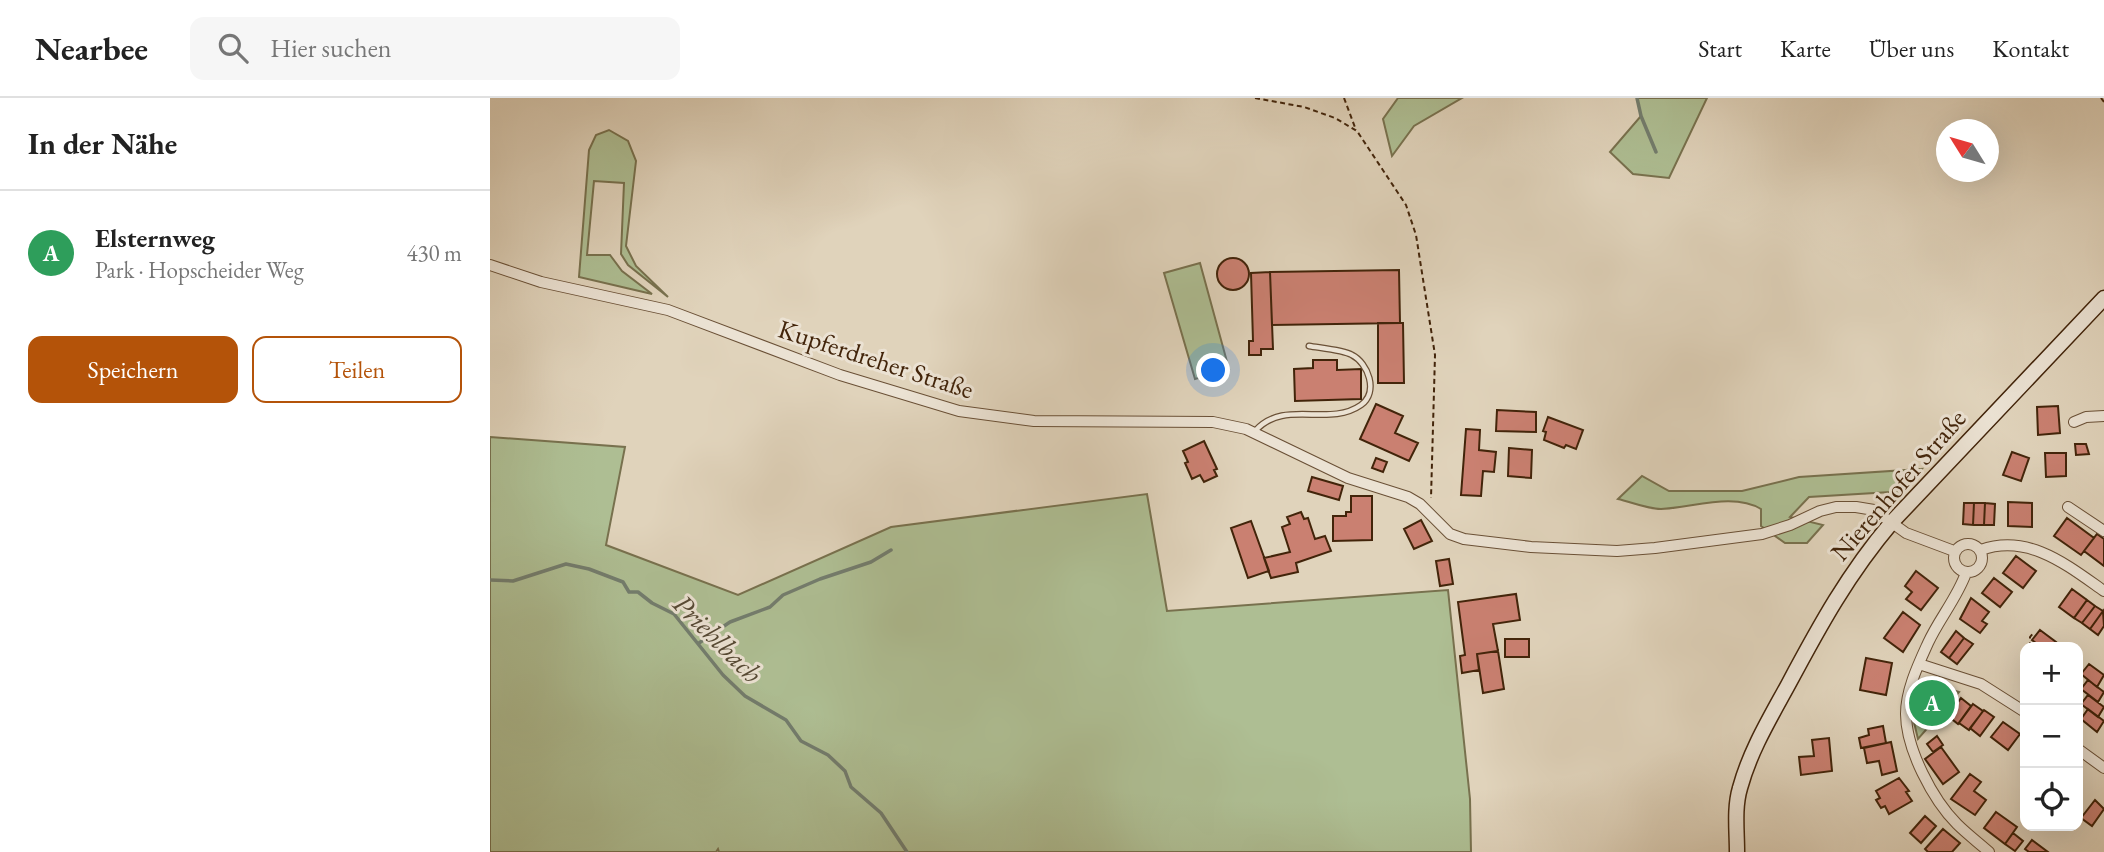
<!DOCTYPE html>
<html lang="de">
<head>
<meta charset="utf-8">
<style>
  :root { --surface:#fff; --page:#f6f6f6; --text:#222; --muted:#767676; --line:#e0e0e0; --accent:#b45309 }
  body { margin:0; font-family:"EB Garamond",serif; background:var(--page); color:var(--text) }
  .controls { position:absolute; right:21px; bottom:21px; display:grid; overflow:hidden; border-radius:14px; box-shadow:0 7px 28px #0002 }
  .controls button { width:63px; height:63px; display:grid; place-items:center; padding:0; border:0; border-bottom:2px solid var(--line); background:var(--surface); color:var(--text); font:35px sans-serif }
  .compass { position:absolute; left:1446px; top:21px; width:63px; height:63px; border-radius:50%; background:var(--surface); box-shadow:0 7px 28px #0002; rotate:307deg }
  .you { position:absolute; left:724px; top:273px; width:24px; height:24px; margin:-18px; border:5px solid #fff; border-radius:50%; background:#1a73e8; box-shadow:0 0 0 10px #1a73e833 }
  .badge { display:grid; place-items:center; width:46px; height:46px; border-radius:50%; background:var(--accent); color:#fff; font-size:23px; font-weight:700 }
  .pin { position:absolute; translate:-50% -50%; border:4px solid #fff; box-shadow:0 2px 7px #0006 }
  .list { margin:0; padding:0; list-style:none }
  h2 { display:flex; justify-content:space-between; align-items:center; height:91px; margin:0; padding:0 28px; font-size:30px }
  h2 small { font-size:23px; font-weight:400; color:var(--muted) }
  .list li { display:grid; grid-template-columns:46px 1fr auto; gap:21px; align-items:center; box-sizing:border-box; height:126px; padding:0 28px; border-top:2px solid var(--line) }
  .list b { display:block; font-size:26px; white-space:nowrap }
  .list p { margin:0; font-size:23px; white-space:nowrap; color:var(--muted) }
  .list em { font-size:23px; font-style:normal; color:var(--muted) }
  .actions { display:flex; gap:14px; padding:21px 28px }
  .actions a { flex:1; padding:16px 0; border:2px solid var(--accent); border-radius:14px; text-align:center; font-size:24px; color:var(--accent) }
  .actions .main { background:var(--accent); color:#fff }
  .icon { flex:none; width:38px; height:38px; fill:none; stroke:currentColor; stroke-width:2; stroke-linecap:round; stroke-linejoin:round }
  .map { position:relative; flex:none; width:1614px; height:754px; overflow:hidden }
  header { display:flex; align-items:center; gap:42px; box-sizing:border-box; height:98px; padding:0 35px; background:var(--surface); border-bottom:2px solid var(--line) }
  header strong { font-size:33px }
  nav { display:flex; gap:38px; margin-inline-start:auto; font-size:24px }
  .search { width:490px; height:63px; background:var(--page); display:flex; align-items:center; gap:18px; box-sizing:border-box; padding:0 24px; border-radius:14px; color:var(--muted); font-size:26px }
  main { display:flex }
  aside { flex:1; background:var(--surface) }
  .map>svg:first-child { display:block }
  .green { fill:#aebe93; stroke:#78714e; stroke-width:2 }
  .lines { fill:none; stroke-linecap:round; stroke-linejoin:round }
  .stream { stroke:#737d6e; stroke-width:3.5 }
  .building { fill:#ca8071; stroke:#42240a; stroke-width:2 }
  .lane-casing { stroke:#6a5036; stroke-width:7 }
  .street-casing { stroke:#6a5036; stroke-width:12 }
  .secondary-casing { stroke:#42240a; stroke-width:17 }
  .path { stroke:#42240a; stroke-width:2; stroke-dasharray:5 3.5; stroke-linecap:butt }
  .lane { stroke:#ebe2d3; stroke-width:4.5 }
  .street { stroke:#ebe2d3; stroke-width:10 }
  .secondary { stroke:#ebe2d3; stroke-width:14 }
  .labels { text-anchor:middle; dominant-baseline:central; stroke-width:6; stroke-linejoin:round; paint-order:stroke }
  .street-label { font-size:26px; fill:#42240a; stroke:#ebe2d3 }
  .water-label { font-size:28px; font-style:italic; fill:#564934; stroke:#ebe2d3 }
</style>
</head>
<body>
<header>
<strong>Nearbee</strong>
<div class="search"><svg class="icon" aria-label="search" viewBox="0 0 24 24"><circle cx="10" cy="10" r="6"/><path d="M15 15l6 6"/></svg>Hier suchen</div>
<nav><a>Start</a><a>Karte</a><a>Über uns</a><a>Kontakt</a></nav>
</header>
<main>
<aside>
<h2>In der Nähe<small></small></h2>
<ul class="list">
<li><span class="badge" style="background:#2e9e5b">A</span><div><b>Elsternweg</b><p>Park · Hopscheider Weg</p></div><em>430 m</em></li>
</ul>
<div class="actions"><a class="main">Speichern</a><a>Teilen</a></div>
</aside>
<div class="map">
<svg width="1614" height="754" viewBox="0 0 1614 754">
  <rect width="100%" height="100%" fill="#e0d3bb"/>
  <filter id="stains"><feTurbulence type="fractalNoise" baseFrequency=".00286" numOctaves="4"/><feColorMatrix values="0 0 0 0 .2 0 0 0 0 .09 0 0 0 0 .02 0 0 0 .5 -.17"/></filter>
  <radialGradient id="worn" r=".72"><stop offset=".6" stop-color="#630" stop-opacity="0"/><stop offset="1" stop-color="#630" stop-opacity=".3"/></radialGradient>
  <path class="green" d="M908 0H972L924 28 902 58 893 21Z
    M1147 0H1217L1179 80 1143 76 1120 54 1151 18Z
    M119 32 138 43 146 63 136 148 146 168 178 199 138 167 131 156 134 85 104 83 97 157H120L132 173 162 196 89 179 99 52 106 37Z
    M710 165 739 271 705 281 674 175Z
    M0 339 135 349 116 447 248 497 401 429 657 396 677 513 958 492 980 701 981 754H229L228 751 226 754H0Z
    M1432 371 1417 393 1319 399 1300 419 1333 427 1317 445H1295L1271 428V411C1243 394 1202 410 1171 411 1157 411 1141 404 1128 401L1152 378 1179 393H1252L1309 379Z
    M1429 582 1469 594 1428 641 1422 616Z"/>
  <g class="lines">
    <path class="stream" d="M1147 0 1151 18 1166 54
      M0 482 23 483 76 466 99 471 133 484 139 494H148L162 505 184 516 233 577 255 598 296 622 311 643 338 657 355 673 361 689 391 715 417 754
      M209 545 240 524 280 509 293 497 330 481 381 464 401 452"/>
  </g>
  <path class="building" d="M727 176a16 16 0 1 1 32 0a16 16 0 1 1-32 0Z
    M909 172 910 225 782 227 780 174Z
    M780 174 783 251H771V257H759V243H763L761 175Z
    M888 225H913L914 285H888Z
    M823 262H847V272L871 271V301L805 303 804 271 823 270Z
    M886 306 913 318 905 335 928 345 919 363 870 341Z
    M1568 308 1570 335 1548 337 1547 309Z
    M1007 312 1046 314V334L1006 333Z
    M1058 319 1093 332 1086 351 1076 347 1074 350 1054 342 1056 334 1053 333Z
    M976 331 990 332 989 352 1006 354 1004 374 993 373 991 398 971 397Z
    M714 343 727 371 724 372 727 378 714 384 710 377 702 381 695 365 698 364 693 353Z
    M1585 346H1596L1599 356 1586 357Z
    M1019 350 1042 352 1041 380 1018 378Z
    M1522 354 1539 360 1531 383 1513 377Z
    M1555 355H1576V378L1556 379Z
    M886 360 897 364 893 374 882 370Z
    M822 379 853 388 849 402 818 393Z
    M861 398H882V442L843 443V418H856V414H861Z
    M1518 404 1542 405V429L1518 428Z
    M1474 405H1484L1483 427 1473 426Z
    M1484 405H1495L1494 427H1483Z
    M1495 405 1505 406 1504 427H1494Z
    M811 414 814 421 818 420 825 441 835 438 841 453 806 465 808 474 781 480 774 460 800 454 792 429 800 426 797 419Z
    M1577 420 1604 440 1591 457 1564 438Z
    M931 422 942 443 924 451 914 431Z
    M761 423 779 473 758 480 741 430Z
    M1607 436 1614 441V468L1594 453Z
    M1526 458 1546 473 1533 490 1513 475Z
    M959 461 963 486 950 488 946 463Z
    M1426 473 1448 490 1431 512 1416 501 1422 494 1415 488Z
    M1504 480 1522 494 1510 509 1492 495Z
    M1582 491 1597 502 1584 520 1569 509Z
    M1026 496 1030 522 1003 526 1008 553 987 556 989 572 972 575 970 558 975 557 968 504Z
    M1481 500 1499 514 1492 523 1497 526 1490 535 1470 521Z
    M1597 502 1605 508 1592 525 1584 520Z
    M1605 508 1613 513 1600 531 1592 525Z
    M1613 513 1614 528 1608 537 1600 531Z
    M1413 514 1430 527 1413 554 1394 540Z
    M1550 532 1566 544 1562 549H1551L1542 542Z
    M1466 533 1474 540 1459 560 1451 554Z
    M1474 540 1483 546 1467 566 1459 560Z
    M1015 541H1039V559H1015Z
    M1008 553 1014 591 993 595 987 556Z
    M1376 560 1402 565 1396 597 1370 592Z
    M1599 566 1614 577 1607 589 1591 576Z
    M1598 582 1614 594 1608 604 1591 591Z
    M1598 597 1614 609 1608 619 1591 606Z
    M1471 600 1481 608 1468 626 1458 618Z
    M1483 606 1493 613 1479 632 1469 625Z
    M1598 611 1614 623 1607 634 1591 621Z
    M1494 612 1504 619 1490 638 1480 630Z
    M1513 624 1530 636 1518 652 1501 639Z
    M1393 628 1396 645 1371 650 1369 640 1379 637 1378 631Z
    M1447 638 1453 647 1443 654 1437 646Z
    M1339 640 1342 673 1311 677 1309 659 1324 658 1322 642Z
    M1401 644 1407 673 1392 677 1389 663 1377 665 1374 650Z
    M1451 649 1469 674 1453 686 1435 661Z
    M1480 676 1491 684 1484 693 1496 702 1485 717 1461 701Z
    M1409 680 1419 693 1416 694 1422 703 1399 716 1395 708 1391 710 1386 702 1390 700 1386 693Z
    M1605 702 1614 711 1602 728 1591 720Z
    M1506 714 1527 729 1515 746 1494 730Z
    M1435 718 1446 728 1431 745 1420 735Z
    M1453 731 1470 745 1462 754H1438L1435 751Z
    M1523 735 1533 743 1525 753 1515 746Z
    M1542 742 1558 754H1539L1535 751Z"/>
  <g class="lines">
    <g class="lane-casing">
      <path id="lane" d="M765 333C795 300 838 330 871 307 889 294 878 265 862 257 853 252 830 250 819 248"/>
    </g>
    <g class="street-casing">
      <path id="street" d="M0 167 51 184 178 212 350 277 469 313 544 323 723 324 756 331 858 380 918 399 930 406 960 436 974 441 1041 449 1127 453 1165 450 1272 436 1300 427 1330 413 1346 409H1366L1384 412 1416 435 1464 453
        M1584 324 1596 319 1614 318
        M1578 409 1614 433
        M1464 460a14 14 0 1 1 28 0a14 14 0 1 1-28 0Z
        M1491 452C1538 435 1577 467 1614 493
        M1476 475C1467 500 1449 521 1438 545 1428 567 1416 592 1416 616 1416 651 1443 702 1467 726 1477 736 1489 745 1499 754
        M1429 566 1491 586 1535 614
        M1588 651 1614 670"/>
    </g>
    <g class="secondary-casing">
      <path id="secondary" d="M1247 754C1247 733 1244 710 1250 690 1260 653 1280 620 1298 587 1330 527 1358 476 1402 424L1614 200"/>
    </g>
    <path class="path" d="M765 0 814 9 845 20 867 33 916 107 926 137 945 257 941 400
      M854 0 866 32
      M1611 0 1614 4
      M1540 549V539L1544 534
      M1588 574 1592 569"/>
    <use href="#lane" class="lane"/>
    <use href="#street" class="street"/>
    <use href="#secondary" class="secondary"/>
  </g>
  <g class="labels">
    <g class="street-label">
      <text transform="translate(386 261) rotate(18)">Kupferdreher Straße</text>
      <text transform="translate(1408 387) rotate(-49)">Nierenhofer Straße</text>
    </g>
    <g class="water-label">
      <text transform="translate(228 540) rotate(45)">Priehlbach</text>
    </g>
  </g>
  <rect width="100%" height="100%" filter="url(#stains)"/>
  <rect width="100%" height="100%" fill="url(#worn)"/>
</svg>
<div class="controls">
<button>+</button>
<button>−</button>
<button><svg class="icon" aria-label="locate" viewBox="0 0 24 24"><circle cx="12" cy="12" r="6"/><path d="M12 2v4M12 18v4M2 12h4M18 12h4"/></svg></button>
</div>
<svg class="compass" viewBox="-18 -18 36 36"><path d="M0-13l5 13h-10z" fill="#e53935"/><path d="M0 13l5-13h-10z" fill="#767676"/></svg>
<div class="you"></div>
<div class="pin badge" style="left:1442px;top:605px;background:#2e9e5b">A</div>
</div>
</main>
</body>
</html>
